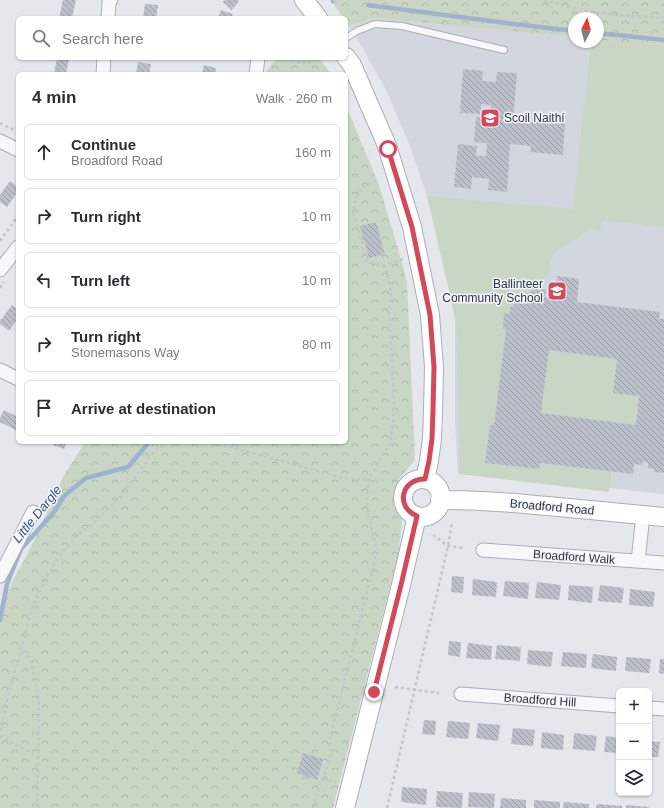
<!DOCTYPE html>
<html lang="en">
<head>
<meta charset="utf-8">
<style>
  :root { --surface:#fff; --page:#f7f7f7; --text:#2b2b33; --muted:#7c7c81; --line:#e1e1e2 }
  body { margin:0; font-family:Helvetica,sans-serif; background:var(--page); color:var(--text) }
  .controls { position:absolute; right:12px; bottom:12px; display:grid; overflow:hidden; border-radius:6px; box-shadow:0 1px 3px #0004 }
  .controls button { width:36px; height:36px; display:grid; place-items:center; padding:0; border:0; border-bottom:1px solid var(--line); background:var(--surface); color:var(--text); font:20px sans-serif }
  .compass { position:absolute; left:568px; top:12px; width:36px; height:36px; border-radius:50%; background:var(--surface); box-shadow:0 1px 3px #0004; rotate:6deg }
  .stop { position:absolute; width:12px; height:12px; margin:-9px; border:3px solid #d1495b; border-radius:50%; background:#fff }
  .stop.end { background:#d1495b; border-color:#fff; box-shadow:0 1px 4px #0008 }
  .list { margin:0; padding:0; list-style:none }
  h2 { display:flex; justify-content:space-between; align-items:center; height:52px; margin:0; padding:0 16px; font-size:17px }
  h2 small { font-size:13px; font-weight:400; color:var(--muted) }
  .list li { display:grid; grid-template-columns:26px 1fr auto; gap:12px; align-items:center; box-sizing:border-box; height:56px; margin:0 8px 8px; padding:0 8px; border:1px solid var(--line); border-radius:6px }
  .list b { display:block; font-size:15px; white-space:nowrap }
  .list p { margin:0; font-size:13px; white-space:nowrap; color:var(--muted) }
  .list em { font-size:13px; font-style:normal; color:var(--muted) }
  .icon { flex:none; width:22px; height:22px; fill:none; stroke:currentColor; stroke-width:2; stroke-linecap:round; stroke-linejoin:round }
  .map { position:relative; flex:none; width:664px; height:808px; overflow:hidden }
  .search { position:absolute; background:var(--surface); box-shadow:0 1px 3px #0004; left:16px; top:16px; width:332px; height:44px; display:flex; align-items:center; gap:10px; box-sizing:border-box; padding:0 14px; border-radius:6px; color:var(--muted); font-size:15px }
  .panel { position:absolute; background:var(--surface); box-shadow:0 1px 3px #0004; left:16px; top:72px; width:332px; height:372px; border-radius:6px }
  .map>svg:first-child { display:block }
  .built { fill:#d2d6de }
  .green { fill:#c9d6c5 }
  .forest { fill:url(#forest-crowns) }
  .lines { fill:none; stroke-linecap:round; stroke-linejoin:round }
  .stream { stroke:#9fb4cc; stroke-width:4.5 }
  .building { fill:url(#building-back-hatch); fill-rule:evenodd }
  .lane-casing { stroke:#a9aeb7; stroke-width:8 }
  .street-casing { stroke:#a9aeb7; stroke-width:15 }
  .secondary-casing { stroke:#a9aeb7; stroke-width:20 }
  .path { stroke:#c2c5cb; stroke-width:2.5; stroke-dasharray:3 3; stroke-linecap:butt }
  .lane { stroke:#f7f8fa; stroke-width:6 }
  .street { stroke:#f7f8fa; stroke-width:13 }
  .secondary { stroke:#fff; stroke-width:18 }
  .route { stroke:#d1495b; stroke-width:5 }
  .labels { text-anchor:middle; dominant-baseline:central; stroke-width:3; stroke-linejoin:round; paint-order:stroke }
  .poi-label { font-size:12px; fill:#2b3445; stroke:#f4f6f9; text-anchor:start }
  .street-label { font-size:12px; fill:#2b3445; stroke:#f4f6f9 }
  .water-label { font-size:13px; font-style:italic; fill:#34527a; stroke:#f4f6f9 }
</style>
</head>
<body>
<div class="map">
<svg width="664" height="808" viewBox="0 0 664 808">
  <defs>
    <pattern id="forest-crowns" width="20" height="18" patternUnits="userSpaceOnUse"><rect width="20" height="18" fill="#c9d6c5"/><path d="M2 6a3 3 0 1 1 6 0M12 15a3 3 0 1 1 6 0" fill="none" stroke="#adb8ab"/></pattern>
    <pattern id="building-back-hatch" width="6" height="6" patternUnits="userSpaceOnUse"><rect width="6" height="6" fill="#bbc0ca"/><path d="M-1 5l2 2M0 0l6 6M5-1l2 2" fill="none" stroke="#989da6"/></pattern>
  </defs>
  <rect width="100%" height="100%" fill="#e4e7ec"/>
  <path class="built" d="M373 18 574 37V42H598V40L664 46V494L583 485 458 474 455 421V320L439 240 427 196 410 146 386 90 350 26Z"/>
  <path class="green" d="M598 40 664 46V227L601 220 600 231 591 229 552 254 549 274 535 288 510 308 509 314H504L503 328 506 329 494 425H490L485 463 539 469 540 463 611 472 609 492 460 474 456 321 427 196 573 209 591 42H598Z
    M549 350 617 359 613 393 639 396 636 425 541 413Z"/>
  <path class="forest" d="M330 0H664V46L598 40V18H574V37L373 18 350 26 346 21V18H344Z
    M277 58H319L331 74H266V72Z
    M346 106 378 182 396 242 407 282 415 460 399 479 393 496 402 521 398 556 333 808H0V605L31 547 63 477 85 442H346Z"/>
  <g class="lines">
    <path class="stream" d="M333 1V0
      M368 5 514 24 574 31
      M598 33 664 40
      M0 620 7 584 21 549 54 512 64 496 86 478 128 467 149 442"/>
  </g>
  <path class="building" d="M63 0H76L72 18H59Z
    M224 0H238L239 1 232 10 223 2Z
    M145 4 158 5 156 18H143Z
    M221 10 233 14 231 18H218Z
    M57 58 69 59 66 74H54Z
    M138 62 151 64 149 74H136Z
    M204 65 216 68 215 74H202Z
    M463 69 483 71 482 81 496 82 497 72 517 73 513 121 533 122V117L565 120 563 155 530 152 531 146 510 144 507 192 488 190 489 179 472 177 471 189 454 187 458 144 477 146 476 156H486L487 143 474 142 476 117 490 119 491 105 481 104 480 114 460 113Z
    M10 181 18 187V191L7 207 0 202V195Z
    M376 222 385 254 369 258 360 226Z
    M557 276 579 279 577 302 660 312 659 319H664V473L654 472V469L648 468V462L643 461 642 465 634 464 633 474 540 463 539 469 485 463 490 425H494L506 329H503L504 313 509 314 510 308 535 288 546 289 545 297 555 298ZM549 350 617 359 613 393 639 396 636 425 541 413Z
    M12 305 18 310V318L9 331 0 324V321Z
    M4 410 18 417V431L0 422V418Z
    M55 442H67L64 449 53 445Z
    M452 576 464 577 463 593 451 592Z
    M473 579 497 582 496 597 472 595Z
    M505 581 529 583 528 599 503 596Z
    M537 582 561 585 559 600 535 598Z
    M569 585 593 587 592 603 568 600Z
    M600 585 624 588 622 603 598 601Z
    M630 589 655 592 653 607 629 605Z
    M449 641 461 642 460 657 448 655Z
    M468 643 492 646 491 660 466 658Z
    M497 645 521 647 520 661 495 659Z
    M528 650 553 652 551 667 527 664Z
    M563 652 587 654 586 668 561 666Z
    M593 654 617 657 616 671 591 668Z
    M626 657 651 659 649 673 625 671Z
    M660 659H664V674L659 673Z
    M424 720 436 721 435 735 422 734Z
    M448 721 470 723 468 739 446 737Z
    M478 723 500 725 498 741 476 738Z
    M513 728 535 730 533 746 511 744Z
    M542 732 564 735 563 750 541 748Z
    M574 733 597 736 595 751 573 749Z
    M606 736 619 738V753L604 752Z
    M649 741 660 742 658 757H649Z
    M303 753 323 759 317 780 297 773Z
    M402 787 427 789 426 805 401 802Z
    M437 791 463 793 462 808 436 807Z
    M469 792 495 794 494 808 468 807Z
    M501 798 526 800V808H500Z
    M534 800 560 802V808H534Z
    M564 802 589 804V808H563Z
    M597 804 622 806V808H596Z
    M626 805 649 807V808H626Z"/>
  <g class="lines">
    <g class="lane-casing">
      <path id="lane" d="M346 38 357 31 375 24 402 26 504 50"/>
    </g>
    <g class="street-casing">
      <path id="street" d="M108 18 109 2 111 0
        M103 74 104 58
        M256 74 258 58
        M0 141 18 150
        M0 270 18 247
        M0 370 18 379
        M483 550 664 563
        M638 561 643 515
        M0 576 33 512
        M461 694 619 706
        M649 708 664 709"/>
    </g>
    <g class="secondary-casing">
      <path id="secondary" d="M304 0 318 18
        M346 57 352 65 385 141 388 149 412 227 430 315 434 367 433 410 432 439 429 461 425 479
        M403 498a19 19 0 1 1 38 0a19 19 0 1 1-38 0Z
        M440 500C476 499 512 503 548 506 587 510 625 513 664 517
        M345 808 401 585 417 516"/>
    </g>
    <path class="path" d="M544 0 586 11 620 15 664 18
      M333 1 336 0
      M279 58 299 62 309 63 319 58
      M0 123 18 132
      M0 241 18 216
      M383 266 403 259
      M0 288 4 282
      M212 442 343 478 383 481
      M433 535 448 546 463 548
      M395 687 439 693
      M0 731 9 693 33 606 46 577 56 561 77 535 90 526 123 494 152 454 167 442
      M0 736 38 757 39 732V703L31 662 22 650
      M38 757 37 802 39 808
      M323 779 336 782
      M313 808 321 780 323 779 330 758V738L373 569 375 556V545L373 533 368 515 367 498 368 480 385 452 390 443 393 426 394 407 392 361 389 312 391 294 389 280 386 271 383 266 370 262 366 259C364 250 362 241 359 232 358 226 355 220 354 214 352 196 363 184 379 179
      M387 808 448 546 452 523"/>
    <use href="#lane" class="lane"/>
    <use href="#street" class="street"/>
    <use href="#secondary" class="secondary"/>
  </g>
  <g class="lines">
    <path class="route" d="M374 692 401 585 417 516C395 507 401 479 425 479L429 461 432 439 433 410 434 367 430 315 412 227 388 149"/>
  </g>
  <defs>
    <g id="school-square" transform="scale(1)"><rect x="-9" y="-9" width="18" height="18" rx="4" fill="#d1495b" stroke="#f4f6f9"/><path d="M0-5L7-2L0 1L-7-2ZM-4 1L0 2.5L4 1V4Q0 6-4 4Z" fill="#fff"/></g>
  </defs>
  <g fill-rule="evenodd">
    <use href="#school-square" x="490" y="118"/>
    <use href="#school-square" x="557" y="291"/>
  </g>
  <g class="labels">
    <g class="poi-label">
      <text x="504" y="118">Scoil Naithí</text>
      <text x="543" y="284" text-anchor="end">Ballinteer<tspan x="543" dy="14">Community School</tspan></text>
    </g>
    <g class="street-label">
      <text transform="translate(552 507) rotate(5)">Broadford Road</text>
      <text transform="translate(574 557) rotate(4)">Broadford Walk</text>
      <text transform="translate(540 700) rotate(4)">Broadford Hill</text>
    </g>
    <g class="water-label">
      <text transform="translate(37 514) rotate(-51)">Little Dargle</text>
    </g>
  </g>
</svg>
<div class="controls">
<button>+</button>
<button>−</button>
<button><svg class="icon" aria-label="layers" viewBox="0 0 24 24"><path d="M12 4l9 5-9 5-9-5zM3 14l9 5 9-5"/></svg></button>
</div>
<svg class="compass" viewBox="-18 -18 36 36"><path d="M0-13l5 13h-10z" fill="#e53935"/><path d="M0 13l5-13h-10z" fill="#7c7c81"/></svg>
<div class="stop" style="left:388px;top:149px"></div>
<div class="stop end" style="left:374px;top:692px"></div>
<div class="search"><svg class="icon" aria-label="search" viewBox="0 0 24 24"><circle cx="10" cy="10" r="6"/><path d="M15 15l6 6"/></svg>Search here</div>
<section class="panel">
<h2>4 min<small>Walk · 260 m</small></h2>
<ul class="list">
<li><svg class="icon" aria-label="ahead" viewBox="0 0 24 24"><path d="M12 20V5M6 11l6-6 6 6"/></svg><div><b>Continue</b><p>Broadford Road</p></div><em>160 m</em></li>
<li><svg class="icon" aria-label="right" viewBox="0 0 24 24"><path d="M7 20v-9h11M14 6l5 5-5 5"/></svg><div><b>Turn right</b></div><em>10 m</em></li>
<li><svg class="icon" aria-label="left" viewBox="0 0 24 24"><path d="M17 20v-9H6M10 6l-5 5 5 5"/></svg><div><b>Turn left</b></div><em>10 m</em></li>
<li><svg class="icon" aria-label="right" viewBox="0 0 24 24"><path d="M7 20v-9h11M14 6l5 5-5 5"/></svg><div><b>Turn right</b><p>Stonemasons Way</p></div><em>80 m</em></li>
<li><svg class="icon" aria-label="arrive" viewBox="0 0 24 24"><path d="M6 21V4h12l-3 4 3 4H6"/></svg><div><b>Arrive at destination</b></div></li>
</ul>
</section>
</div>
</body>
</html>
